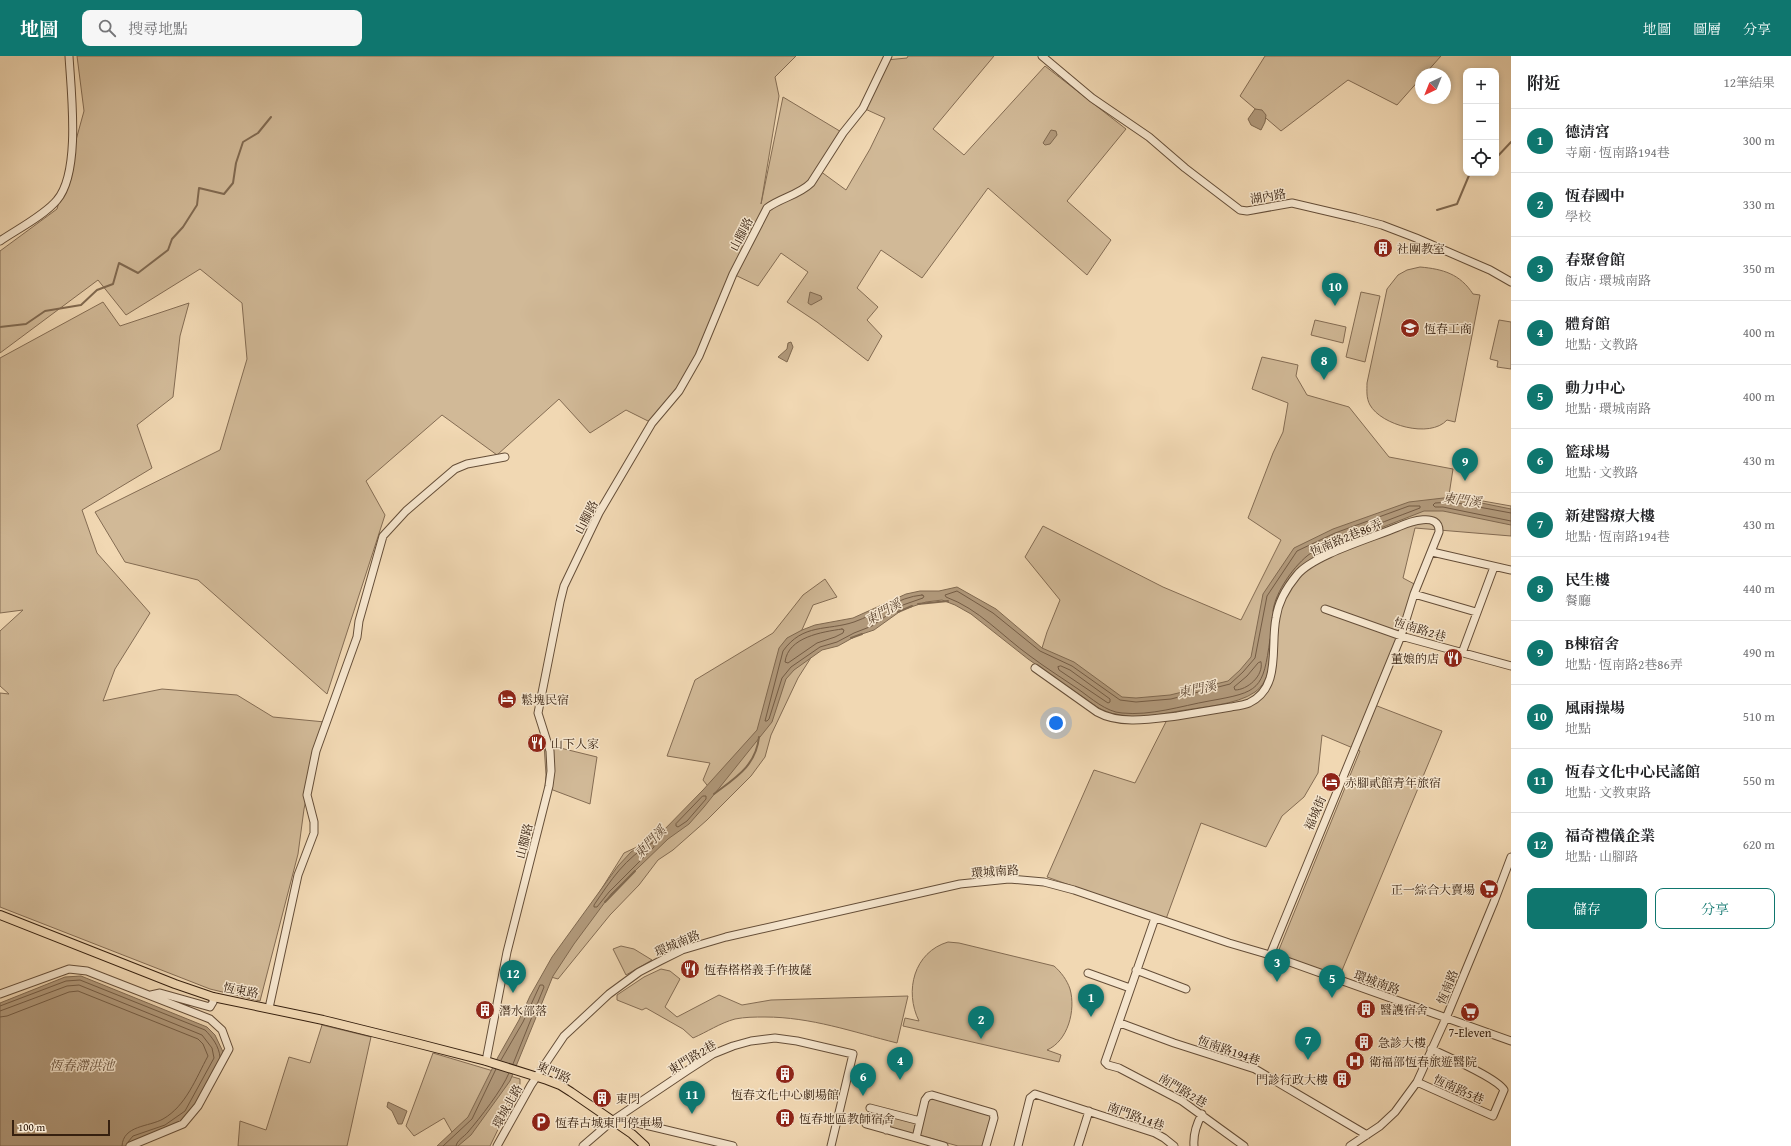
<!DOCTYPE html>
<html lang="zh-TW">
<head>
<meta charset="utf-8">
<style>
  :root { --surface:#fff; --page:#f6f6f6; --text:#202124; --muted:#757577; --line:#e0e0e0; --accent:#0f766e }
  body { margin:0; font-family:"Gentium Book Plus","Noto Serif TC",serif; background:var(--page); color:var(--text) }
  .controls { position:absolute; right:12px; top:12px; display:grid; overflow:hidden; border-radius:8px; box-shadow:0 2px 6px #0003 }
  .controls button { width:36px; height:36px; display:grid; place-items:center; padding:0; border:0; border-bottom:1px solid var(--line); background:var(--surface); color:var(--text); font:20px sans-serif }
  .compass { position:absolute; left:1415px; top:12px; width:36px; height:36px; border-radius:50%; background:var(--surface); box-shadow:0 2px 6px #0003; rotate:223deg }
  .scale { position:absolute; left:12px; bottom:10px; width:98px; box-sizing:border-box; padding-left:4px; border:2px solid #36200f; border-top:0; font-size:11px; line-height:14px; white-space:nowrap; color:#36200f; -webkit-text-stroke:3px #f6e6ce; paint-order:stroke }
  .you { position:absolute; left:1056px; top:667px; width:14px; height:14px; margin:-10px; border:3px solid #fff; border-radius:50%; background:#1a73e8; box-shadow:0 0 0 6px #1a73e833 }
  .badge { display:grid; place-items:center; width:26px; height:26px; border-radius:50%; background:var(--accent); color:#fff; font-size:13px; font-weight:700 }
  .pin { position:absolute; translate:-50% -33px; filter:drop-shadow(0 1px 2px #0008) }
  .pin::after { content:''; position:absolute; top:21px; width:14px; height:12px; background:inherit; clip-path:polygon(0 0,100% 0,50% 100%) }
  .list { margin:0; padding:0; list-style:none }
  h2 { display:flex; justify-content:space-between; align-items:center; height:52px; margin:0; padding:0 16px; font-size:17px }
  h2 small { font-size:13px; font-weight:400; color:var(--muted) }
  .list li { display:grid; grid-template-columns:26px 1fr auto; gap:12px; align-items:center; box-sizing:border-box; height:64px; padding:0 16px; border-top:1px solid var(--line) }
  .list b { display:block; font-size:15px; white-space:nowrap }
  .list p { margin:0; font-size:13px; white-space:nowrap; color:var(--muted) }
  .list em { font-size:13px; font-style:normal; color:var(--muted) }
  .actions { display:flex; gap:8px; padding:12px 16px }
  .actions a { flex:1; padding:9px 0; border:1px solid var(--accent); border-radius:8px; text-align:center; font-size:14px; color:var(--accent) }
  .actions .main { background:var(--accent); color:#fff }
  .icon { flex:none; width:22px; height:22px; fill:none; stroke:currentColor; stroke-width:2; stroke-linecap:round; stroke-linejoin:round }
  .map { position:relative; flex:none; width:1511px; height:1090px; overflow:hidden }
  header { display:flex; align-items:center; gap:24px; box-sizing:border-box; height:56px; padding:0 20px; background:var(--accent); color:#fff }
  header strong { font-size:19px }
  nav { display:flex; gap:22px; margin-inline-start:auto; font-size:14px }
  .search { width:280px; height:36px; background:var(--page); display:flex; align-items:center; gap:10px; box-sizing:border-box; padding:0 14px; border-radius:8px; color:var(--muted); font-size:15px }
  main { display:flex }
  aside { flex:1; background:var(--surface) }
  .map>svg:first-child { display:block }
  .green { fill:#d1b997; stroke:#846c53 }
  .water { fill:#b1997b; stroke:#806950 }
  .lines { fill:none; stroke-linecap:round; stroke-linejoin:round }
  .shore { stroke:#745c45; stroke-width:1 }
  .stream { stroke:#806950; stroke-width:2 }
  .minor-casing { stroke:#654e38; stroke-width:9 }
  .major-casing { stroke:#36200f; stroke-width:10 }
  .minor { stroke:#f6e6ce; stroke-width:7 }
  .major { stroke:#f1d8b3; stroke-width:8 }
  .labels { text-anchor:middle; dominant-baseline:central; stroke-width:3; stroke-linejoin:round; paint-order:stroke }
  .street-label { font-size:12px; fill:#36200f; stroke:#f6e6ce }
  .poi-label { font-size:12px; fill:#36200f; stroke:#f6e6ce; text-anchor:start }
  .water-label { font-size:13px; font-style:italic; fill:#614a35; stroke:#f6e6ce }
</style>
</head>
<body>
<header>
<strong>地圖</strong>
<div class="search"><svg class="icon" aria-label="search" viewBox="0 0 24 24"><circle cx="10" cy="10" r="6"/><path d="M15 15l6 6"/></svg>搜尋地點</div>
<nav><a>地圖</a><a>圖層</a><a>分享</a></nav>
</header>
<main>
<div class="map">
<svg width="1511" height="1090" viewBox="0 0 1511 1090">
  <rect width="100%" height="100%" fill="#f1d8b3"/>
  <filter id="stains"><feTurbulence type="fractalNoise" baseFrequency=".005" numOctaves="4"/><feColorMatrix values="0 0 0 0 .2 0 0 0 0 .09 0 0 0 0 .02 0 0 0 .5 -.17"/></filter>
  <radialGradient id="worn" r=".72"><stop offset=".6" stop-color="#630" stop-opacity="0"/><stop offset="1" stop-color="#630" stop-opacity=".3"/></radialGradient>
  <path class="green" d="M77 0H796L775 21 779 40 761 148 783 41 843 77 820 115 846 134 870 93 885 62 863 52 886 4 907 2 908 0H994L933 73 964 99 1045 10 1126 73 1067 145 1111 184 1087 219 988 132 922 222 881 194 857 232 878 251 867 264 882 280 868 305 817 266 787 246 808 216 781 197 758 230 733 218 699 300 652 367 626 354 590 377 559 343 497 399 442 359 366 425 385 459 327 638 198 524 125 506 95 456 220 394 247 303 242 247 200 213 126 259 98 224 0 297V195L57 153 84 55Z
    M1265 0H1441L1425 18H1421V22L1397 49 1348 24 1281 75 1240 40Z
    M1420 211C1443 213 1460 218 1473 238L1480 239 1455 366 1447 364C1430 383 1381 369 1370 349 1366 342 1367 334 1367 327L1387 233 1398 219 1407 214Z
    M1361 236 1380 240 1365 306 1346 301Z
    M103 246 120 270 189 247 180 280 173 341 137 369 152 412 82 454 97 497 150 557 115 613 103 645 162 633 237 639 273 661 325 666 313 711 304 753 298 798 260 945 210 933 0 851V637L9 638 0 630V575L23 554 0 557V302Z
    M1315 264 1346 271 1343 287 1311 279Z
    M1499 264 1511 266V313L1497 311 1498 305 1490 303Z
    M1262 301 1298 309 1296 320 1307 339 1349 351 1389 401 1453 413 1449 439 1511 450V480L1415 472 1403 522 1418 530 1372 648 1442 675 1338 924 1276 901 1360 695 1322 679 1318 717 1304 741 1282 760 1266 791 1201 767 1166 863 1047 821 1094 714 1135 727 1175 648 1141 653 1038 605 1047 576 1060 544 1025 501 1043 470 1163 531 1241 564 1281 484 1248 462 1273 397 1283 376 1288 347 1252 333Z
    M825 523 837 541 813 549 797 585 812 600 798 622 771 679 765 701 751 720 707 764 673 794 658 804 639 829 610 859 558 923 544 919 597 840 624 797 654 783 714 738 703 724 710 707 667 700 695 624 773 577 803 539Z
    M544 688 597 701 590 748 545 731 546 719Z
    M948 886 959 887 1054 910C1061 916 1067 924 1070 933 1076 954 1068 985 1047 994L1061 999 1059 1006 903 970 905 962 919 965C904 935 914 896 948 886Z
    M621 890 634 893 652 904 626 919 613 893Z
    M661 913 670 915 680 923 665 951 677 961 719 939 742 949 771 944 908 940 897 987C853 976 811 961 765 961 755 961 745 961 735 963 720 967 707 976 693 982L683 973 646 952 642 954 617 944V939L644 921Z
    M322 969 371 981 347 1090H238L240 1065 266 1074 289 1001 310 1007Z
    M433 997 520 1023V1028L490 1090H440L453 1078 444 1062 414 1080 406 1070Z
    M931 1041 991 1059 984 1090H958L919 1079 927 1045Z
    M870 1054 887 1059 884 1071 867 1067Z
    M891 1060 916 1066 913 1078 888 1072Z"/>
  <path class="water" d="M1255 53 1262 54 1266 59 1265 66 1261 74 1251 69 1248 63Z
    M1051 74 1056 75 1057 79 1050 88 1045 89 1043 87Z
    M810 236 821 240 822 243 811 249 808 247Z
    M791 286 793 291 787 306 778 301 787 293 788 287Z
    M1452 441 1511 453V469L1443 455H1424L1327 493C1311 502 1301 512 1290 527 1287 530 1282 535 1281 539 1273 564 1278 621 1255 636 1237 649 1201 651 1179 655 1148 660 1126 667 1097 651L1028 603 971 558 955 549 942 544 926 546 902 554 874 574 856 580 838 590 822 594 794 614 786 623 772 666 704 751 689 768 668 783 611 838 574 888 553 920 510 1025 471 1079 458 1090H437L468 1061 498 1001 519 964 530 940 552 901 618 810 631 796 660 778 703 734 757 674 779 592 787 582 802 574 815 569 853 562 906 538 920 535H939L957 531 996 553 1042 592 1074 606 1122 641 1136 642 1170 639 1228 625 1240 614 1251 601 1263 538 1294 492 1333 473 1409 446Z
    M81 920 207 971 215 979 224 998 192 1061 132 1090H0V947L65 921Z
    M388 1046 407 1055 402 1068H398L392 1055 387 1051Z"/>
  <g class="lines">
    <path class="shore" d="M1511 457 1452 446 1435 447 1433 449 1435 451H1443L1511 465
      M922 539 924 540 923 542 900 550 872 570 854 577 837 586 820 591 791 611 782 622 769 663 767 665H765L783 595C803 567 827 575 854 566 877 558 898 541 922 539Z
      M842 573 844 574 843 577 835 581 817 587 788 607 785 606C788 581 822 576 842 573Z
      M1270 583C1263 634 1260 636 1209 645 1181 650 1151 660 1122 657 1106 656 1091 642 1078 633 1062 622 1046 612 1030 600 1002 580 979 553 946 541L945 539 957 535 993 557 1040 595 1072 610 1120 644 1136 646 1171 643 1230 628 1243 616 1255 602 1267 540 1297 495 1335 477 1409 450H1420V452C1396 461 1373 470 1350 479 1337 485 1323 489 1311 497 1295 508 1275 536 1273 555
      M1261 606C1264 620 1247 634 1235 634L1234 631 1247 620 1258 607Z
      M1061 610 1070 614 1110 643V646L1108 647 1102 643 1059 614 1058 611Z
      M703 740H706V743L687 765 678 771 676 770V768Z
      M652 787 654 788V791L609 836 597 851H594V849C611 824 625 802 652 787Z
      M0 950 66 925 80 924 205 974C212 981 219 990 220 1001
      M0 955 67 930 79 929 202 979 212 992 214 1002 185 1055 165 1069 133 1080 128 1086
      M0 961 7 960 69 936 78 935 198 983 203 988 208 1000C196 1022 186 1050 163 1063 149 1071 123 1069 122 1090
      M501 1004 523 966 540 929H543L544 931 513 1008
      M443 1090 472 1063 496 1013
      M456 1090C457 1084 464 1081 468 1076 480 1062 502 1034 509 1017"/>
    <path class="stream" d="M1496 102 1511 86
      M1437 154 1457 148 1470 117
      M0 271 26 268 45 255 81 249 97 234 113 228 119 207 138 217 168 194 172 183 183 171 197 149 199 132 224 138 233 127 236 107 243 86 258 77 271 61
      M918 548 948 545
      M898 556 912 550
      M851 582 862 578
      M714 738C735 722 756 710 759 681
      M605 846 635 815"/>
    <g class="minor-casing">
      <path id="minor" d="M1042 0 1092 42 1149 81 1185 112 1240 154 1247 155 1292 147 1356 162 1382 169 1416 182 1490 214 1511 226
        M0 185C16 174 45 159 57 144 81 116 71 35 69 0
        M1432 496 1511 514
        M1414 538 1476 556
        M1325 553 1401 580 1511 610
        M1462 597 1494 511
        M1035 612 1097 656C1120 669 1152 663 1177 660 1195 657 1213 654 1231 651 1237 650 1244 649 1249 647 1282 631 1270 591 1276 562 1278 547 1287 531 1297 519 1313 499 1372 482 1398 471 1409 466 1440 455 1439 476L1414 538 1401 580 1270 899
        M1155 862 1105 1006 1108 1009 1119 1012 1182 1045 1244 1090
        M1136 914 1186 933
        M1088 917 1130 932
        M0 938 69 913 87 915 210 963 222 974 229 993 198 1050 183 1068 130 1090
        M151 939 160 937 210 951 213 946V941
        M269 952 298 819 314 777V766L307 739 316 695 357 581 359 565 383 480 406 455 455 413 467 408 505 401
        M1120 967 1174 987 1255 1013 1367 1079
        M486 1005 507 896 549 730 551 715 550 695 538 657 560 546 564 530 599 457 652 367 679 335 699 300 733 218 767 152C780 142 799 139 811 127L843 77 863 52 888 0
        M1417 1026 1493 1060 1504 1034C1497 1022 1446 1000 1431 993
        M870 1052 920 1065
        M612 1065 637 1067 733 1090
        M866 1068 916 1082
        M886 1074 889 1057
        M497 1090 531 1029 564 980 609 938 639 916 660 905 682 894 726 881 960 828 1009 823 1044 826 1074 834 1229 887 1270 899 1511 985
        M583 1090 612 1065 688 1014 713 998 733 990 751 985 775 982 797 985 853 998 831 1090
        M944 1090 916 1082 925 1044 928 1040 932 1039 993 1057 994 1062 986 1090
        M1018 1090 1030 1042 1035 1038 1155 1077 1164 1082 1174 1090
        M1078 1090 1089 1055
        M1194 1090C1193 1078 1196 1069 1202 1058
        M1350 1090 1380 1070 1395 1056 1417 1026 1446 962 1494 846 1511 801"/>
    </g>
    <g class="major-casing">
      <path id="major" d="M0 859 175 928 213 941 323 964 412 986 486 1005 547 1024 560 1029 571 1036 632 1078 645 1090"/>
    </g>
    <use href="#minor" class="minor"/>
    <use href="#major" class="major"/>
  </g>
  <defs>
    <g id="building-disc" transform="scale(1)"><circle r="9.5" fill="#8f2418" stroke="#f6e6ce"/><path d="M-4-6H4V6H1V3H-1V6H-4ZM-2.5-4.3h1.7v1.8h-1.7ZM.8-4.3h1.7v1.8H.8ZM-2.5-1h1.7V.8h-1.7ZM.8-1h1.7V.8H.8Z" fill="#fff"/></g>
    <g id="school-disc" transform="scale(1)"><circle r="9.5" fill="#8f2418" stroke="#f6e6ce"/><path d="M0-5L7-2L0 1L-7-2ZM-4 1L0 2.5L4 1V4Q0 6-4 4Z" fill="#fff"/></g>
    <g id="restaurant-disc" transform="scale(1)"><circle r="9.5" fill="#8f2418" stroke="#f6e6ce"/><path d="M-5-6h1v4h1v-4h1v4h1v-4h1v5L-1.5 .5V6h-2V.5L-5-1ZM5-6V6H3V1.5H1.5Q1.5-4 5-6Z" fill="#fff"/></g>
    <g id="hotel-disc" transform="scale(1)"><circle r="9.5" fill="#8f2418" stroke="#f6e6ce"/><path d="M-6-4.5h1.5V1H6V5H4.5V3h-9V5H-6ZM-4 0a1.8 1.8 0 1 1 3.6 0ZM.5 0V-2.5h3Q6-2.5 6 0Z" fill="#fff"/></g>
    <g id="supermarket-disc" transform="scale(1)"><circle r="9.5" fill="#8f2418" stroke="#f6e6ce"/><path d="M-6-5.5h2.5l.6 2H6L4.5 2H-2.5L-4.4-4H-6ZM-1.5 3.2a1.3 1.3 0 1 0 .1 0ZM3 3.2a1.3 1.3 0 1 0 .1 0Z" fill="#fff"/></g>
    <g id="hospital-disc" transform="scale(1)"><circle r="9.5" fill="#8f2418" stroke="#f6e6ce"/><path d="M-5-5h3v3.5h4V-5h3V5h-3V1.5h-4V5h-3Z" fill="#fff"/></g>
    <g id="parking-disc" transform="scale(1)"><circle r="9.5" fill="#8f2418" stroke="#f6e6ce"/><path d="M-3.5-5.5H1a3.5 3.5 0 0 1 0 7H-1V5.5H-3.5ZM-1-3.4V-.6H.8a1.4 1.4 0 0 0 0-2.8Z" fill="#fff"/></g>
  </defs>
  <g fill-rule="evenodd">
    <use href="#building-disc" x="1383" y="192"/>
    <use href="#school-disc" x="1410" y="272"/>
    <use href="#restaurant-disc" x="1453" y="602"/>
    <use href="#hotel-disc" x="507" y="643"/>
    <use href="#restaurant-disc" x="537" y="687"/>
    <use href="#hotel-disc" x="1331" y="726"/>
    <use href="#supermarket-disc" x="1489" y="833"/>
    <use href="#restaurant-disc" x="690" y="913"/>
    <use href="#building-disc" x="1366" y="953"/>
    <use href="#building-disc" x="485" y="954"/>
    <use href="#supermarket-disc" x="1470" y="956"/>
    <use href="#building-disc" x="1364" y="986"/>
    <use href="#hospital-disc" x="1355" y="1005"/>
    <use href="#building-disc" x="785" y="1018"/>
    <use href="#building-disc" x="1342" y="1023"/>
    <use href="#building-disc" x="602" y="1042"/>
    <use href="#building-disc" x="785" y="1062"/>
    <use href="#parking-disc" x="541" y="1066"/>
  </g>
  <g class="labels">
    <g class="street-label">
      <text transform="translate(1268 140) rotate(-10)">湖內路</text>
      <text transform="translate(741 178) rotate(-63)">山腳路</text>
      <text transform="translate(586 461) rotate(-63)">山腳路</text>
      <text transform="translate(1346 481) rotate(-23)">恆南路2巷86弄</text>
      <text transform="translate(1420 573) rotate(17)">恆南路2巷</text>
      <text transform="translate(1315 757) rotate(-67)">福城街</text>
      <text transform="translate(524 785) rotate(-76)">山腳路</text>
      <text transform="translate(995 815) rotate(-4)">環城南路</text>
      <text transform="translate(677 887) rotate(-23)">環城南路</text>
      <text transform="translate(1377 926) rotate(20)">環城南路</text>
      <text transform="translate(1447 931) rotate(-68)">恆南路</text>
      <text transform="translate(241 934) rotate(11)">恆東路</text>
      <text transform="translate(1229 994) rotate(19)">恆南路194巷</text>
      <text transform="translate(692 1001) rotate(-31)">東門路2巷</text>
      <text transform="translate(554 1016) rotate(23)">東門路</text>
      <text transform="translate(1459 1033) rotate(24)">恆南路5巷</text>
      <text transform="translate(1183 1034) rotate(31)">南門路2巷</text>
      <text transform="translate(507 1050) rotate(-61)">環城北路</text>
      <text transform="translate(1136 1060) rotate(20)">南門路14巷</text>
    </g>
    <g class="poi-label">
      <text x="1397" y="192">社團教室</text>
      <text x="1424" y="272">恆春工商</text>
      <text x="1439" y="602" text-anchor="end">董娘的店</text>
      <text x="521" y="643">鬆塊民宿</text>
      <text x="551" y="687">山下人家</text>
      <text x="1345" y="726">赤腳貳館青年旅宿</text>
      <text x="1475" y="833" text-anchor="end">正一綜合大賣場</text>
      <text x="704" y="913">恆春榙榙義手作披薩</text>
      <text x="1380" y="953">醫護宿舍</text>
      <text x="499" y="954">潛水部落</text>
      <text x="1470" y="976" text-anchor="middle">7-Eleven</text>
      <text x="1378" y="986">急診大樓</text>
      <text x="1369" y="1005">衛福部恆春旅遊醫院</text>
      <text x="1328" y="1023" text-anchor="end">門診行政大樓</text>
      <text x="785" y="1038" text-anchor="middle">恆春文化中心劇場館</text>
      <text x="616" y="1042">東門</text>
      <text x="799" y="1062">恆春地區教師宿舍</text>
      <text x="555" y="1066">恆春古城東門停車場</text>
    </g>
    <g class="water-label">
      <text transform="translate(1462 444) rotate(8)">東門溪</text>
      <text transform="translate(883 556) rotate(-29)">東門溪</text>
      <text transform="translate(1197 633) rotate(-11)">東門溪</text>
      <text transform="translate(650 786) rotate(-45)">東門溪</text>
      <text x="82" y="1009">恆春滯洪池</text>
    </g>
  </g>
  <rect width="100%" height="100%" filter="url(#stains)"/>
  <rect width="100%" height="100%" fill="url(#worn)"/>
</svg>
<div class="controls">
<button>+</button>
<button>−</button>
<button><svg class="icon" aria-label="locate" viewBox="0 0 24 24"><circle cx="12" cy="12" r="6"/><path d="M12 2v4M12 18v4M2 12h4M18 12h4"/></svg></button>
</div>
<svg class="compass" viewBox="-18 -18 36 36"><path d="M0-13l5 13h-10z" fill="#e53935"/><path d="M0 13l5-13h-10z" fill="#757577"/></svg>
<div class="scale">100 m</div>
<div class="you"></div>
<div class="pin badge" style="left:1091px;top:961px">1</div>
<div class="pin badge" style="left:981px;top:983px">2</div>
<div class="pin badge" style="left:1277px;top:926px">3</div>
<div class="pin badge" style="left:900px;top:1024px">4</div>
<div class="pin badge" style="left:1332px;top:942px">5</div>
<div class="pin badge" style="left:863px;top:1040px">6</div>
<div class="pin badge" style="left:1308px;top:1004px">7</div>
<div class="pin badge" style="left:1324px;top:324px">8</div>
<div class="pin badge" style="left:1465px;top:425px">9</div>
<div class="pin badge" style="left:1335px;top:250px">10</div>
<div class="pin badge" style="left:692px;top:1058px">11</div>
<div class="pin badge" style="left:513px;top:937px">12</div>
</div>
<aside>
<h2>附近<small>12筆結果</small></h2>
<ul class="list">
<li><span class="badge">1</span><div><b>德清宮</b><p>寺廟 · 恆南路194巷</p></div><em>300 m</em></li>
<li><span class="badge">2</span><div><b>恆春國中</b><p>學校</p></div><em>330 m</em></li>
<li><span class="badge">3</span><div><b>春聚會館</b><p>飯店 · 環城南路</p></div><em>350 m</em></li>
<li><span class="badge">4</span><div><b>體育館</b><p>地點 · 文教路</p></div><em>400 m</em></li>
<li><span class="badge">5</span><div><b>動力中心</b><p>地點 · 環城南路</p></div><em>400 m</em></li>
<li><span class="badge">6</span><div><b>籃球場</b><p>地點 · 文教路</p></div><em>430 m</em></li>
<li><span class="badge">7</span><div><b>新建醫療大樓</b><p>地點 · 恆南路194巷</p></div><em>430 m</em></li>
<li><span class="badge">8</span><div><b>民生樓</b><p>餐廳</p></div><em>440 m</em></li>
<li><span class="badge">9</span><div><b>B棟宿舍</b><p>地點 · 恆南路2巷86弄</p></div><em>490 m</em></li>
<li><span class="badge">10</span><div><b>風雨操場</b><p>地點</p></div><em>510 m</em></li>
<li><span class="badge">11</span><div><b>恆春文化中心民謠館</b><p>地點 · 文教東路</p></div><em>550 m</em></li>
<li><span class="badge">12</span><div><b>福奇禮儀企業</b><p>地點 · 山腳路</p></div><em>620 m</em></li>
</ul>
<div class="actions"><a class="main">儲存</a><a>分享</a></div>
</aside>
</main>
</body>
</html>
